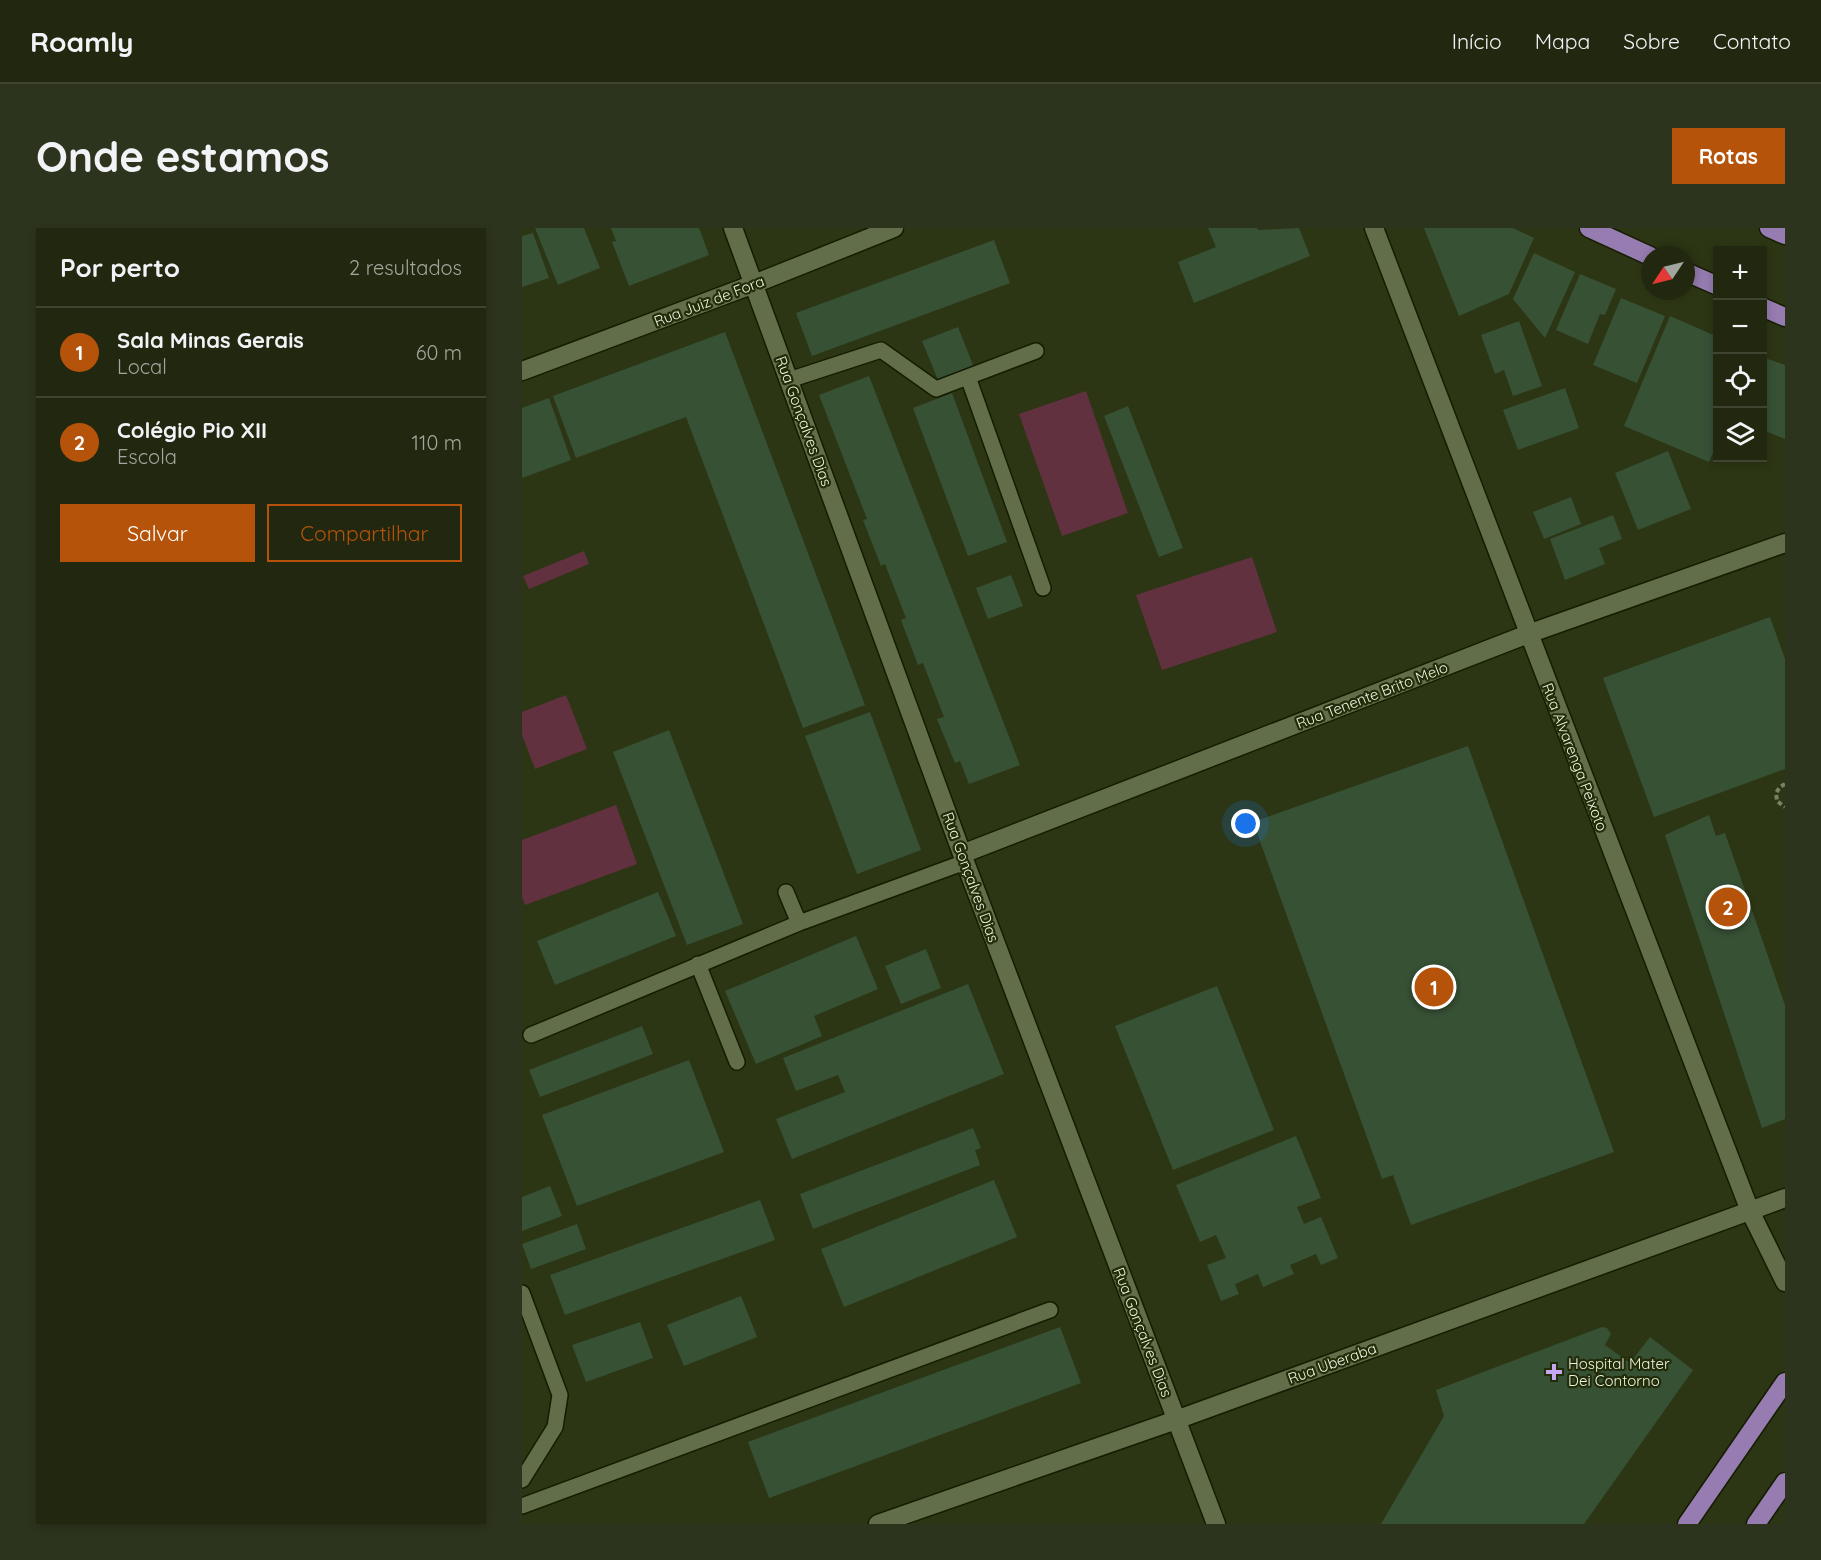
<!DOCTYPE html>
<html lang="pt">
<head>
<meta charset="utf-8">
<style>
  :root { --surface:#21280f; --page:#2d341d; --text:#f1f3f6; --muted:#a2a69e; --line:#3e442f; --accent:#b45309 }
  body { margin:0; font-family:Quicksand,sans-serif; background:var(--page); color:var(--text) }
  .controls { position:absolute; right:18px; top:18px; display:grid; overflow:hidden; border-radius:0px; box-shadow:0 3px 9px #0003 }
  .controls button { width:54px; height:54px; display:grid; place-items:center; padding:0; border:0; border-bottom:2px solid var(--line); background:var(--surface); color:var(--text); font:30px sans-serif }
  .compass { position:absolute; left:1119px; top:18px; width:54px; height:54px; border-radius:50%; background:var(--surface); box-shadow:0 3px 9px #0003; rotate:235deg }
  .you { position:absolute; left:724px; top:596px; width:21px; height:21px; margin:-15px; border:4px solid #fff; border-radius:50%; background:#1a73e8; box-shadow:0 0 0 9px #1a73e833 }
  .badge { display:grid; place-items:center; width:39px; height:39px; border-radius:50%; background:var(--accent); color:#fff; font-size:20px; font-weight:700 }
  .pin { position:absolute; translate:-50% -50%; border:3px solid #fff; box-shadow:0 2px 6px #0006 }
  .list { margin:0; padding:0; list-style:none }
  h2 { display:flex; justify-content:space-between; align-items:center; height:78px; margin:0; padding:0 24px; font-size:26px }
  h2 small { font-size:20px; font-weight:400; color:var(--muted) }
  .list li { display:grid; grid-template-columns:39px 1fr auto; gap:18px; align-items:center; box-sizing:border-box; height:90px; padding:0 24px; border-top:2px solid var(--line) }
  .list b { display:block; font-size:22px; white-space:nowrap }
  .list p { margin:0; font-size:20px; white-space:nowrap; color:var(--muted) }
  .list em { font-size:20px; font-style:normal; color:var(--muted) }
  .actions { display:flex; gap:12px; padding:18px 24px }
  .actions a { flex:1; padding:14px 0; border:2px solid var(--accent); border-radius:0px; text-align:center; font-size:21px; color:var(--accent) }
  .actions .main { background:var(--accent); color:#fff }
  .icon { flex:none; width:33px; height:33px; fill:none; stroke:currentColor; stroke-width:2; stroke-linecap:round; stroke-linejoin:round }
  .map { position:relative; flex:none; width:1263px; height:1296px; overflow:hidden; border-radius:0px }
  header { display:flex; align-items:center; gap:36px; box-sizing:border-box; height:84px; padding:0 30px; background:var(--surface); border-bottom:2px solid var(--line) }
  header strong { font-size:28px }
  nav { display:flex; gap:33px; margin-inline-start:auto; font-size:21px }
  .intro { display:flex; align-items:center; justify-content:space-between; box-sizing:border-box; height:144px; padding:0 36px }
  h1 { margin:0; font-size:42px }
  .button { padding:15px 27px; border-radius:0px; background:var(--accent); color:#fff; font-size:21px; font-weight:700 }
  main { display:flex; gap:36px; padding:0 36px }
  aside { flex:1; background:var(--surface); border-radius:0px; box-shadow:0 3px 9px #0003 }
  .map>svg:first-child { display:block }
  .green { fill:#62313f }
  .building { fill:#375135 }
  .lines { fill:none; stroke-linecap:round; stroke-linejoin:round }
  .service-casing { stroke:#141d00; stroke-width:18 }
  .minor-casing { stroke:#141d00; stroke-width:21 }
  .primary-casing { stroke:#141d00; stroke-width:21 }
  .path { stroke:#788265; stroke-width:4; stroke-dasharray:4.5 3; stroke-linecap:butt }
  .service { stroke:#626e49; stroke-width:15 }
  .minor { stroke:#626e49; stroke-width:18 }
  .primary { stroke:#967cb1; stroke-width:18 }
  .poi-dot { fill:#c5a6f0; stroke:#222c09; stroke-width:2 }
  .labels { text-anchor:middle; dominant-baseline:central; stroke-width:4.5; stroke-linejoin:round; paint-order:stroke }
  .street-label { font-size:15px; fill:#edf5e0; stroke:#222c09 }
  .poi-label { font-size:15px; fill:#edf5e0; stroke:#222c09; text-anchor:start }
</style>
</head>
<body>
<header>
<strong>Roamly</strong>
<nav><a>Início</a><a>Mapa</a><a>Sobre</a><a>Contato</a></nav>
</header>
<div class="intro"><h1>Onde estamos</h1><a class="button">Rotas</a></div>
<main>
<aside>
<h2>Por perto<small>2 resultados</small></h2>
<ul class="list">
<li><span class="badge">1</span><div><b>Sala Minas Gerais</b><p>Local</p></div><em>60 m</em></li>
<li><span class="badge">2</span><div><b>Colégio Pio XII</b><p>Escola</p></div><em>110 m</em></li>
</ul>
<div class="actions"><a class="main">Salvar</a><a>Compartilhar</a></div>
</aside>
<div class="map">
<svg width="1263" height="1296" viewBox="0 0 1263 1296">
  <rect width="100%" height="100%" fill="#2c3614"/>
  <path class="green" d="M564 163 606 285 540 308 497 186Z
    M62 323 67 336 7 361 1 348Z
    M730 329 755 404 640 442 614 367Z
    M44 467 65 521 13 541 0 507V484Z
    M94 577 115 636 3 677 0 669V612Z"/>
  <path class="building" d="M13 0H62L78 40 36 57Z
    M89 0H177L187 27 107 58 90 14 94 13Z
    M686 0H735L736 2 777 0 788 28 672 75 656 34 694 19Z
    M902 0H991L1012 10 987 66 937 88Z
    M11 5 27 50 0 59V8Z
    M472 12 488 55 290 128 274 85Z
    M1012 25 1053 44 1023 110 991 71Z
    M1058 46 1094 61 1083 87 1078 86 1066 116 1034 102Z
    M1099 70 1143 88 1115 155 1071 137Z
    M1148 88 1196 109V214L1187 234 1102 198Z
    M997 93 1020 158 991 168 982 142 973 146 959 107Z
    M436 99 451 137 416 152 400 113Z
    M203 104 343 477 281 500 164 189 54 230 31 168Z
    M1240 129 1263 137V211L1240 202Z
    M347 148 498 537 447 556 438 533 433 535 415 491 422 489 401 435 396 437 379 392 384 390 363 336 359 338 341 292 345 291 297 167Z
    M1043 160 1057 200 996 222 981 182Z
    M430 165 485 314 446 328 391 180Z
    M27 170 49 232 0 250V180Z
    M606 178 661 320 637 329 582 188Z
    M1146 223 1169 281 1116 302 1093 245Z
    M1049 269 1059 296 1022 311 1011 284Z
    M1091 287 1100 311 1077 320 1083 336 1043 352 1028 311Z
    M489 347 501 378 466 391 454 360Z
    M1248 389 1263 431V541L1132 589 1081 450Z
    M348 484 399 622 335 646 283 508Z
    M147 502 221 696 165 717 91 524Z
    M946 518 1092 924 889 997 871 947 860 951 731 594Z
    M1187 587 1194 608 1203 605 1263 777V891L1240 900 1143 607Z
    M136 664 154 708 33 757 15 713Z
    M334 708 356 761 292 788 300 808 234 836 203 763Z
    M404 721 419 760 379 776 363 738Z
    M446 756 482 846 270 931 254 891 323 864 316 847 274 863 261 830Z
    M695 758 752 902 651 942 593 798Z
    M120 798 131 826 18 869 7 842Z
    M167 832 202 924 55 978 20 887Z
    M451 900 459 920 453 922 458 937 291 1001 278 966Z
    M774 908 799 970 775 979 782 996 799 989 816 1030 799 1037 794 1026 768 1037 772 1046 741 1059 736 1046 713 1056 717 1066 699 1073 685 1037 704 1030 694 1007 678 1014 654 957Z
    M472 952 495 1009 322 1079 299 1021Z
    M28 958 40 988 0 1003V969Z
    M238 972 253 1012 43 1087 28 1047Z
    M55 996 64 1021 9 1041 0 1016Z
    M219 1068 235 1109 162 1138 145 1097Z
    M118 1094 131 1130 64 1154 50 1117Z
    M538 1099 559 1155 247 1270 226 1214Z
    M1080 1099 1085 1100 1089 1106 1083 1117 1108 1135 1128 1109 1171 1142 1062 1296H859L922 1188 914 1162Z"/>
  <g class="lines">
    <g class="service-casing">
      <path id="service" d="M446 149 521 360
        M267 152 359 122 414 161 514 123
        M264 664 277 695
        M176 736 215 834
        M9 807 277 695 443 634
        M0 1065 38 1167 33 1199 0 1252
        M0 1278 528 1082"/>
    </g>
    <g class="minor-casing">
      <path id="minor" d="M211 0 443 634 694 1296
        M852 0 1228 983 1263 1054
        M0 143 232 56 372 0
        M440 626 1006 406 1263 315
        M356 1296 654 1192 1263 970"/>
    </g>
    <g class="primary-casing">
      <path id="primary" d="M1067 0 1128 28
        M1247 0 1263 7
        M1164 44 1196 58
        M1240 79 1263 89
        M1165 1296 1263 1154
        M1234 1296 1263 1254"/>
    </g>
    <path class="path" d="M1263 556 1258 559 1254 565 1255 573 1263 579"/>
    <use href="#service" class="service"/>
    <use href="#minor" class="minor"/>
    <use href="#primary" class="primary"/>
  </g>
  <path class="poi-dot" d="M1029 1135h6v6h6v6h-6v6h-6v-6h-6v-6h6z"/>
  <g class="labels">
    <g class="street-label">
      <text transform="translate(187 73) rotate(-21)">Rua Juiz de Fora</text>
      <text transform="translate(282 193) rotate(70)">Rua Gonçalves Dias</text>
      <text transform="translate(850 467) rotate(-21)">Rua Tenente Brito Melo</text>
      <text transform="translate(1053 529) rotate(69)">Rua Alvarenga Peixoto</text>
      <text transform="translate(449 649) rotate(70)">Rua Gonçalves Dias</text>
      <text transform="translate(621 1104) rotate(69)">Rua Gonçalves Dias</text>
      <text transform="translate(810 1135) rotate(-20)">Rua Uberaba</text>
    </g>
    <g class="poi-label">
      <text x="1046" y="1135">Hospital Mater<tspan x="1046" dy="17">Dei Contorno</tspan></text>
    </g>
  </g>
</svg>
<div class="controls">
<button>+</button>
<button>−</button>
<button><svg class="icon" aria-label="locate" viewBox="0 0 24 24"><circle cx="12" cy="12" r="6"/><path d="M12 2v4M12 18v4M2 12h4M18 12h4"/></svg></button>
<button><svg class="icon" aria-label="layers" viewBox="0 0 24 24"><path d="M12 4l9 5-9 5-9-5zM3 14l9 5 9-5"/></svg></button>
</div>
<svg class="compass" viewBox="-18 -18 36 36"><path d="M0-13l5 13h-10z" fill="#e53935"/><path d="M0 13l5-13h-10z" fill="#a2a69e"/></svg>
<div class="you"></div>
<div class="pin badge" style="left:912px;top:759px">1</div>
<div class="pin badge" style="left:1206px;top:679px">2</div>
</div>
</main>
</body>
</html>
